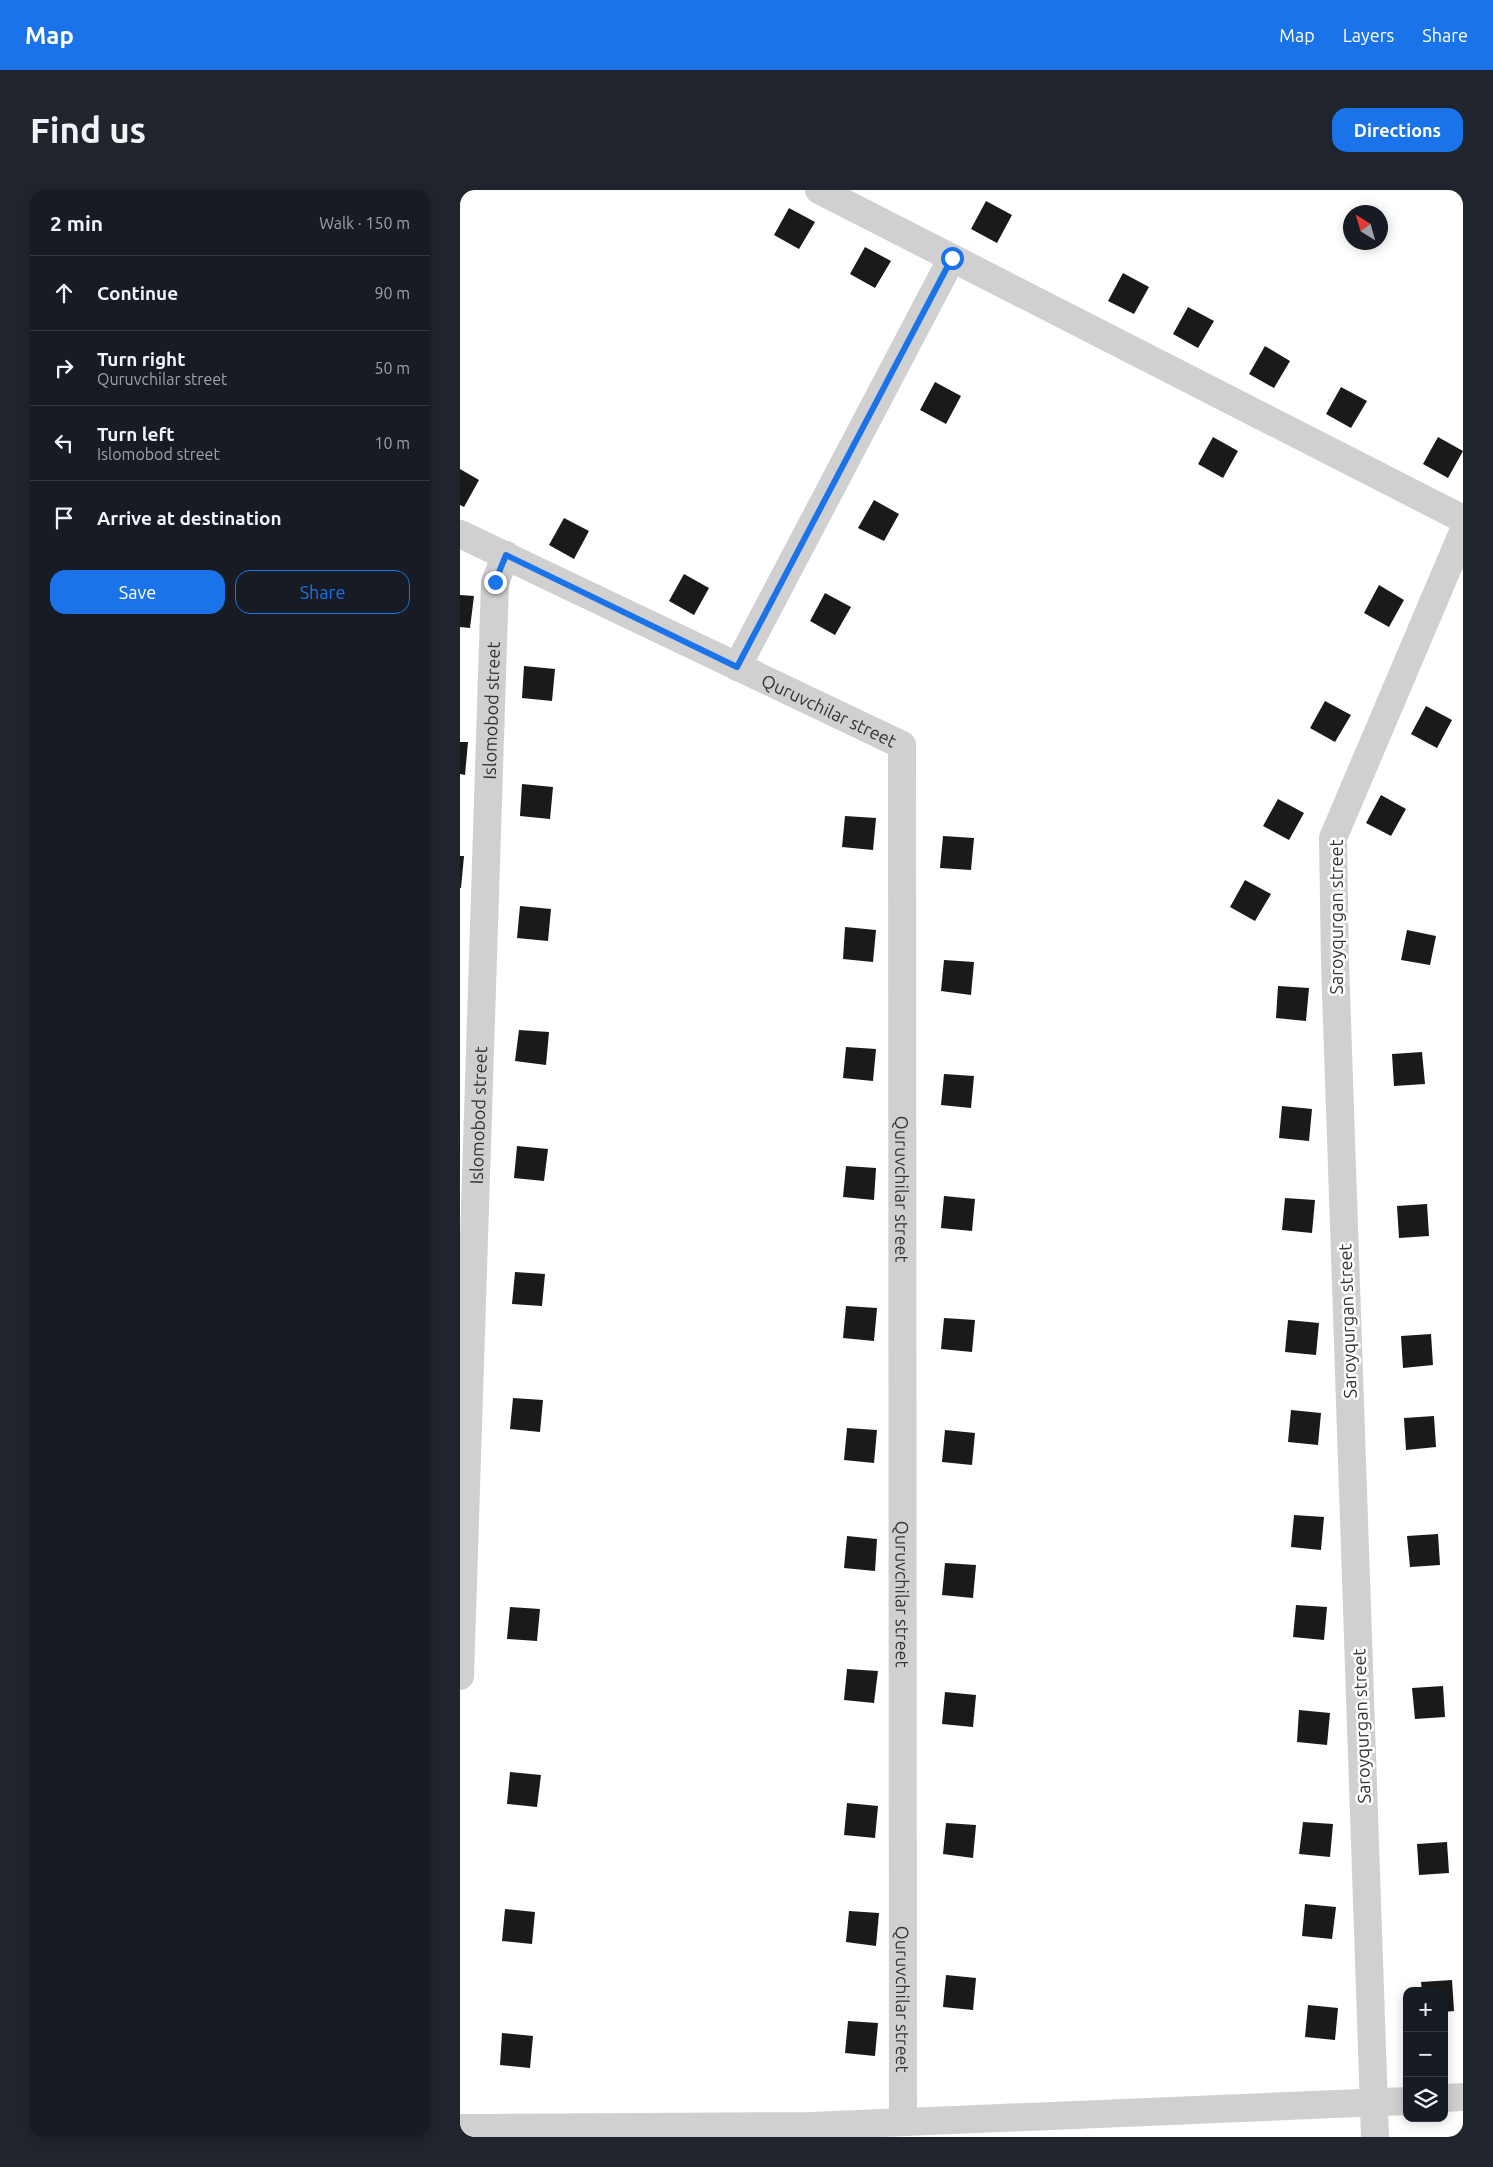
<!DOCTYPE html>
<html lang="en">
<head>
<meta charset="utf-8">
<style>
  :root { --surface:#171b24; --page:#20242c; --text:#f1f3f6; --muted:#9ea1a6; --line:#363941; --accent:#1a73e8 }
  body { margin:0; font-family:Ubuntu,sans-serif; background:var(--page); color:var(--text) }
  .controls { position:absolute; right:15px; bottom:15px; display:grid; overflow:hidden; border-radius:10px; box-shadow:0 2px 12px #0003 }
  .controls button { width:45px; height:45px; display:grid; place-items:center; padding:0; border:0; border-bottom:1px solid var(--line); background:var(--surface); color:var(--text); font:25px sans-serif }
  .compass { position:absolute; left:883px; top:15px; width:45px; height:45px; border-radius:50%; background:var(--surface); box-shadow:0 2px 12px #0003; rotate:323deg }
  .stop { position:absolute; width:15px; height:15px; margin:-11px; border:4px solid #1a73e8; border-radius:50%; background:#fff }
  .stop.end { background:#1a73e8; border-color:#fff; box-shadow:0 1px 5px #0008 }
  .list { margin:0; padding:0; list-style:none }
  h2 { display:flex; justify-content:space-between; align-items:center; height:65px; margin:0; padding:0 20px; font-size:21px }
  h2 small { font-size:16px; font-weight:400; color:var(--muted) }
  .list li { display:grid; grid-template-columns:32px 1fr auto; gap:15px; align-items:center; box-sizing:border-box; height:75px; padding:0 20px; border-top:1px solid var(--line) }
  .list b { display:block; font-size:19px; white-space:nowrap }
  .list p { margin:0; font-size:16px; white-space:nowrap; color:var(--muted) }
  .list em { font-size:16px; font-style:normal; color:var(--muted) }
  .actions { display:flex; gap:10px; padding:15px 20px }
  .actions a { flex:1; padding:11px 0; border:1px solid var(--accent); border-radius:15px; text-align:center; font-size:18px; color:var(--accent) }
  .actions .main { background:var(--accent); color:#fff }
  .icon { flex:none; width:28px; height:28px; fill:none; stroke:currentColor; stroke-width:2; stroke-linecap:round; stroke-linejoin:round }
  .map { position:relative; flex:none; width:1003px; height:1947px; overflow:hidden; border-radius:15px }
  header { display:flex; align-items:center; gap:30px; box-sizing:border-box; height:70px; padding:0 25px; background:var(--accent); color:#fff }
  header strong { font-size:24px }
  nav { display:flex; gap:28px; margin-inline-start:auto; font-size:18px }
  .intro { display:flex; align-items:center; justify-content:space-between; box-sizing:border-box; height:120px; padding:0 30px }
  h1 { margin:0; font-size:35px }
  .button { padding:12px 22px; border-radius:15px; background:var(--accent); color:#fff; font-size:18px; font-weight:700 }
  main { display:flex; gap:30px; padding:0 30px }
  aside { flex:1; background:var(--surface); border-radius:15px; box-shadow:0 2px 12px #0003 }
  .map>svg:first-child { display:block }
  .building { fill:#1a1a1a }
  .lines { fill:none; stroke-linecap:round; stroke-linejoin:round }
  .minor { stroke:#d0d0d0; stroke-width:28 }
  .route { stroke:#1a73e8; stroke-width:6 }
  .labels { text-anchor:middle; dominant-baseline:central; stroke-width:5; stroke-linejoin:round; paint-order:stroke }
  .street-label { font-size:18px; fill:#333; stroke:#fff }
</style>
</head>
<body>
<header>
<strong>Map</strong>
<nav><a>Map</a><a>Layers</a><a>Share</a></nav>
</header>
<div class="intro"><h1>Find us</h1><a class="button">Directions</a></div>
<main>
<aside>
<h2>2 min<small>Walk · 150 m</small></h2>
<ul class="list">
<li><svg class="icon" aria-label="ahead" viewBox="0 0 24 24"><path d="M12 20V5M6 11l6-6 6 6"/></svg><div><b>Continue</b></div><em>90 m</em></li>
<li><svg class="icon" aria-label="right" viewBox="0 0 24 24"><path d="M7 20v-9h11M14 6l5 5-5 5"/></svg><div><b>Turn right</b><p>Quruvchilar street</p></div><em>50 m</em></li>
<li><svg class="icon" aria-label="left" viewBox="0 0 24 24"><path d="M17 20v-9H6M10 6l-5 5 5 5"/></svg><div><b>Turn left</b><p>Islomobod street</p></div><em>10 m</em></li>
<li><svg class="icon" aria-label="arrive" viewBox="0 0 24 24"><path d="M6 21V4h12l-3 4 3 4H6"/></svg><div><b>Arrive at destination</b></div></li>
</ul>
<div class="actions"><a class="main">Save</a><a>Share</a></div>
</aside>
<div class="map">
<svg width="1003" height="1947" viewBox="0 0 1003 1947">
  <rect width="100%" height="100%" fill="#fff"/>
  <path class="building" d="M526 11 552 25 537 53 511 39Z
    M329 18 355 32 339 59 314 45Z
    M405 57 431 71 415 98 390 84Z
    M663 83 689 97 674 124 648 111Z
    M728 117 754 131 738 158 713 144Z
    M805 156 830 171 814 198 789 184Z
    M475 192 501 206 486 234 460 220Z
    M881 197 907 211 891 238 866 224Z
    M753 247 778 261 763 288 738 274Z
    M978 247 1003 261 988 288 963 274Z
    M0 279 19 290 4 317 0 315Z
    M414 310 439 324 424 351 398 338Z
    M104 328 129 341 114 369 89 355Z
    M224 384 249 398 234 425 209 411Z
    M919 395 944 410 929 437 904 423Z
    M365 403 391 417 375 445 350 431Z
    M0 405 14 406 10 438 0 437Z
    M64 476 95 479 92 511 62 508Z
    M865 511 891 525 875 552 850 538Z
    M966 516 992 530 977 558 951 544Z
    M0 552H8L5 585 0 584Z
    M62 594 93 597 90 629 60 626Z
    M921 605 946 619 931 646 906 633Z
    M818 609 844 623 829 650 803 636Z
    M385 626 416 628 413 660 382 657Z
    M483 646 514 648 511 680 480 678Z
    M0 666H4L1 698H0Z
    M785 690 811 704 795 731 770 717Z
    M60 716 91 719 88 751 57 748Z
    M385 737 416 740 413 772 383 769Z
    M947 740 976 746 970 775 941 770Z
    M484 770 514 772 511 805 481 801Z
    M818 796 849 798 846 831 816 828Z
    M59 840 89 842 86 875 55 871Z
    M386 857 416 859 413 891 383 888Z
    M962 862 965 894 934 896 932 864Z
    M484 884 514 886 511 918 481 915Z
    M822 916 852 919 849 951 819 948Z
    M57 956 88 959 84 991 54 988Z
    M386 976 416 978 414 1010 383 1007Z
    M484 1006 515 1009 512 1041 481 1038Z
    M825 1008 855 1010 852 1043 822 1040Z
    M967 1014 969 1046 939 1048 937 1016Z
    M55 1082 85 1084 82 1116 52 1114Z
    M386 1116 417 1118 414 1151 383 1148Z
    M484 1128 515 1130 512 1162 481 1159Z
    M828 1130 859 1133 856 1165 825 1162Z
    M971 1144 973 1175 943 1178 941 1146Z
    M53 1208 83 1210 80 1242 50 1239Z
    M831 1220 861 1223 858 1255 828 1252Z
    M974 1226 976 1257 946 1260 944 1228Z
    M387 1238 417 1240 414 1273 384 1270Z
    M485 1240 515 1243 512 1275 482 1272Z
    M834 1325 864 1327 861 1360 831 1357Z
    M978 1344 980 1375 950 1377 947 1346Z
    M387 1346 417 1349 415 1381 384 1378Z
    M485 1373 516 1375 513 1408 482 1405Z
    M836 1415 867 1417 864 1450 833 1447Z
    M50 1417 80 1419 77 1451 47 1449Z
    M387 1479 418 1481 414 1513 384 1510Z
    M983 1496 985 1527 955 1529 952 1498Z
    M485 1502 516 1505 513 1537 482 1534Z
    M839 1520 870 1523 867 1555 837 1552Z
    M50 1582 81 1585 77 1617 47 1614Z
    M387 1613 418 1616 415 1648 384 1645Z
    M843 1632 873 1634 870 1667 839 1664Z
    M486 1633 516 1635 513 1668 483 1664Z
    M987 1652 989 1683 959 1685 957 1654Z
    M845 1714 876 1717 872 1749 842 1746Z
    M45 1719 75 1722 72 1754 42 1751Z
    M389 1721 419 1723 416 1756 386 1752Z
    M486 1785 516 1788 513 1820 483 1817Z
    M992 1790 994 1821 984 1822V1801H962L961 1792Z
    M848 1815 878 1818 875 1850 845 1847Z
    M388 1831 418 1833 415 1866 385 1863Z
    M42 1843 73 1846 70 1878 40 1875Z"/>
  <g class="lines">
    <g class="minor">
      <path d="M359 0 1003 329"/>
      <path id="s1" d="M0 344 442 555 443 1932"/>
      <path d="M277 477 492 68"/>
      <path id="s2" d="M0 1486 35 392 46 365"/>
      <path d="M984 1908 1003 1907"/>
      <path d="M0 1938 351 1936 947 1911"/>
      <path d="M915 1947 875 772 873 648 1003 342"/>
    </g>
  </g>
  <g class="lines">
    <path class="route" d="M35 392 46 365 277 477 492 68"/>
  </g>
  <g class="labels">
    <g class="street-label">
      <text stroke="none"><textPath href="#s2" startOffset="966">Islomobod street</textPath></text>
      <text stroke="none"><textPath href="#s1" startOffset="409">Quruvchilar street</textPath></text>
      <text transform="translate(876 727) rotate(-90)">Saroyqurgan street</text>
      <text stroke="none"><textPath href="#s2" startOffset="561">Islomobod street</textPath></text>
      <text stroke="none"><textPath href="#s1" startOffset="934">Quruvchilar street</textPath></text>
      <text transform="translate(887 1131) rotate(-92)">Saroyqurgan street</text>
      <text stroke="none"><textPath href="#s1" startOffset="1339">Quruvchilar street</textPath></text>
      <text transform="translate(901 1536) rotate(-92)">Saroyqurgan street</text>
      <text stroke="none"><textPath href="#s1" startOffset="1744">Quruvchilar street</textPath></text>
    </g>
  </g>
</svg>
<div class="controls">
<button>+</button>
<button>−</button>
<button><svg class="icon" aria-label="layers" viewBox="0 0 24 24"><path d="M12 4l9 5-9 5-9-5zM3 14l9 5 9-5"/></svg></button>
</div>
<svg class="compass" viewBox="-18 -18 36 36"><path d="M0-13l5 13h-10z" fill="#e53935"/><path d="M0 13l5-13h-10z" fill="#9ea1a6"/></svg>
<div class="stop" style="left:492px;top:68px"></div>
<div class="stop end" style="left:35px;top:392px"></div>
</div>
</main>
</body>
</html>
